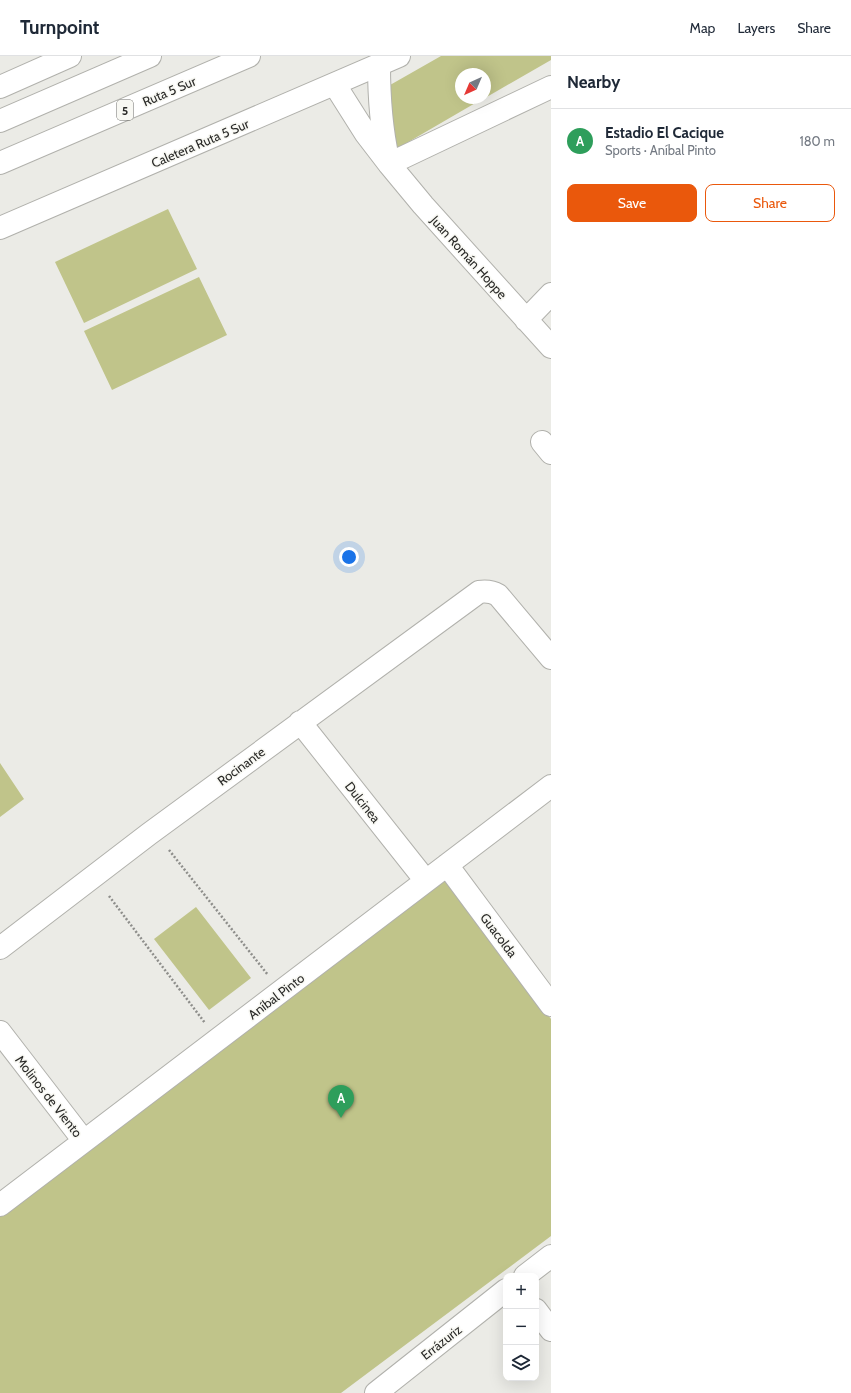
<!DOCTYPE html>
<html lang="en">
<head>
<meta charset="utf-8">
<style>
  :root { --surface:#fff; --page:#f2f2f3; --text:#1f2937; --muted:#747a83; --line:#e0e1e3; --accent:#ea580c }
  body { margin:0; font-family:Cabin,sans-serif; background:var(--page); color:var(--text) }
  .controls { position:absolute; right:12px; bottom:12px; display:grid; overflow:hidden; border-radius:8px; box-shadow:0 4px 16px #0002 }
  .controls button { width:36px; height:36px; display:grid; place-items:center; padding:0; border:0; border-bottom:1px solid var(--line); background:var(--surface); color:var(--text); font:20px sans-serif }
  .compass { position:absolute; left:455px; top:12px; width:36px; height:36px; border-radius:50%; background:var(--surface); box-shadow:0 4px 16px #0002; rotate:224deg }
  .you { position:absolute; left:349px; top:501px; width:14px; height:14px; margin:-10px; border:3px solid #fff; border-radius:50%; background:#1a73e8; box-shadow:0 0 0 6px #1a73e833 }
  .badge { display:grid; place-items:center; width:26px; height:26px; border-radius:50%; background:var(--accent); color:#fff; font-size:13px; font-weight:700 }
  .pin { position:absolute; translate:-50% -33px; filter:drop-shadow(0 1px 2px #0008) }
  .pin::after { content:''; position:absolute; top:21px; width:14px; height:12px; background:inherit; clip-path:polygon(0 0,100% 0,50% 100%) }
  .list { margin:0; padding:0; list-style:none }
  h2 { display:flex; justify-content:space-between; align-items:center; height:52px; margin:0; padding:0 16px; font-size:17px }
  h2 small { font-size:13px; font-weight:400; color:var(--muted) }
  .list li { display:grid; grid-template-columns:26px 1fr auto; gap:12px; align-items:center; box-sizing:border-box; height:64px; padding:0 16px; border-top:1px solid var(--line) }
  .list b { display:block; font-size:15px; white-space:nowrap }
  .list p { margin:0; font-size:13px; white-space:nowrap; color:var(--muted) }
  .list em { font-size:13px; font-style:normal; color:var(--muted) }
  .actions { display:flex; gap:8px; padding:12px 16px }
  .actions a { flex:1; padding:9px 0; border:1px solid var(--accent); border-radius:8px; text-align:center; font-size:14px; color:var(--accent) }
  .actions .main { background:var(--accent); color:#fff }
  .icon { flex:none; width:22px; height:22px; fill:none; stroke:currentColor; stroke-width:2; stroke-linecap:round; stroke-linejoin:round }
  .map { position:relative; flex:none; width:551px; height:1337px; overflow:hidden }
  header { display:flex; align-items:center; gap:24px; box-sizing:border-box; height:56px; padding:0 20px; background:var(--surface); border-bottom:1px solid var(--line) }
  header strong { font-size:19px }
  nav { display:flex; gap:22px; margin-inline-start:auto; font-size:14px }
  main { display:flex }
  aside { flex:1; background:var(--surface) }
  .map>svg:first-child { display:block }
  .green { fill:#c0c48a }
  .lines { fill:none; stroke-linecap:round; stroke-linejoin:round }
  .minor-casing { stroke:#b1b1ac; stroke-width:24 }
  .major-casing { stroke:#b1b1ac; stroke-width:24 }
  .highway-casing { stroke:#b1b1ac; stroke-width:24 }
  .path { stroke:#8e8e8b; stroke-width:2.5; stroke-dasharray:2 2; stroke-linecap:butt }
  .minor { stroke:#fff; stroke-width:22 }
  .major { stroke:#fff; stroke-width:22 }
  .highway { stroke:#fff; stroke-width:22 }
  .labels { text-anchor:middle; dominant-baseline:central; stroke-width:3; stroke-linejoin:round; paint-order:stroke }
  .shield { fill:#f8f8f3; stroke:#686865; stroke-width:1 }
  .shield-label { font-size:12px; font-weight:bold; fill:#2a2a28 }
  .street-label { font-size:13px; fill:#2a2a28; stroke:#f8f8f3 }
</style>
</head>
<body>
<header>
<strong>Turnpoint</strong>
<nav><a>Map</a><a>Layers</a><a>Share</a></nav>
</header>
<main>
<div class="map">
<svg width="551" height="1337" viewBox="0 0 551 1337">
  <rect width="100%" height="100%" fill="#ebebe6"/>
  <path class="green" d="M441 0H551V4L485 42V18H461V42H484L398 92 369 41Z
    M168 153 197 213 84 267 55 206Z
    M199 221 227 279 112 334 84 275Z
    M0 707 24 743 0 761Z
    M445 822 551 963V1180L341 1337H0V1161Z
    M196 851 251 922 209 954 154 883Z"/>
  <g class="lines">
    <g class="minor-casing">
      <path id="minor" d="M379 9C379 41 381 71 388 103
        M335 29 366 78 389 108 423 149 551 291
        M0 31 70 0
        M389 108 551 31
        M526 264 551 238
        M542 386 551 397
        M300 666 426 825
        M447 809 551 949
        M0 892 149 778 479 536C486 535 491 535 498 539L551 602
        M0 976 84 1085
        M0 1149 551 730
        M525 1220 551 1200
        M536 1254 551 1274
        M376 1337 506 1234"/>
    </g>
    <g class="major-casing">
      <path id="major" d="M0 172 399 0"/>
    </g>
    <g class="highway-casing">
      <path id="highway" d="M0 65 150 0
        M0 107 249 0"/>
    </g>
    <path class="path" d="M169 794 268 919
      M109 840 205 967"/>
    <use href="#minor" class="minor"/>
    <use href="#major" class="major"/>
    <use href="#highway" class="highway"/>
  </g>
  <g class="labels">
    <rect class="shield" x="117" y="44" width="16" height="20" rx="3"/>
    <g class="shield-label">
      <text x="125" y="54">5</text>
    </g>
    <g class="street-label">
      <text transform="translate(169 35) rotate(-23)">Ruta 5 Sur</text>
      <text transform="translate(200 87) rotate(-23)">Caletera Ruta 5 Sur</text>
      <text transform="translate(469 201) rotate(48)">Juan Román Hoppe</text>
      <text transform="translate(241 710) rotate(-36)">Rocinante</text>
      <text transform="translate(363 746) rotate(52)">Dulcinea</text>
      <text transform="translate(499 879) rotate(53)">Guacolda</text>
      <text transform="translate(276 940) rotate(-37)">Aníbal Pinto</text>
      <text transform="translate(49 1040) rotate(52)">Molinos de Viento</text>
      <text transform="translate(441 1286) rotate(-38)">Errázuriz</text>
    </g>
  </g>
</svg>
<div class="controls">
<button>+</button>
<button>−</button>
<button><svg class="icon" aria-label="layers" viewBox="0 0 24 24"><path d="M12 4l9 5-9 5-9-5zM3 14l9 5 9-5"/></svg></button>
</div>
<svg class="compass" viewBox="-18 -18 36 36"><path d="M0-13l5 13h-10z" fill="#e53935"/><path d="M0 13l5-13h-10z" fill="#747a83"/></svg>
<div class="you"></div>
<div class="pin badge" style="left:341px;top:1062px;background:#2e9e5b">A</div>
</div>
<aside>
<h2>Nearby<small></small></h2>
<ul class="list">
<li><span class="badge" style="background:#2e9e5b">A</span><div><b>Estadio El Cacique</b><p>Sports · Aníbal Pinto</p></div><em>180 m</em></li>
</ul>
<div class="actions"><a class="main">Save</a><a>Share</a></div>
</aside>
</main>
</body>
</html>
